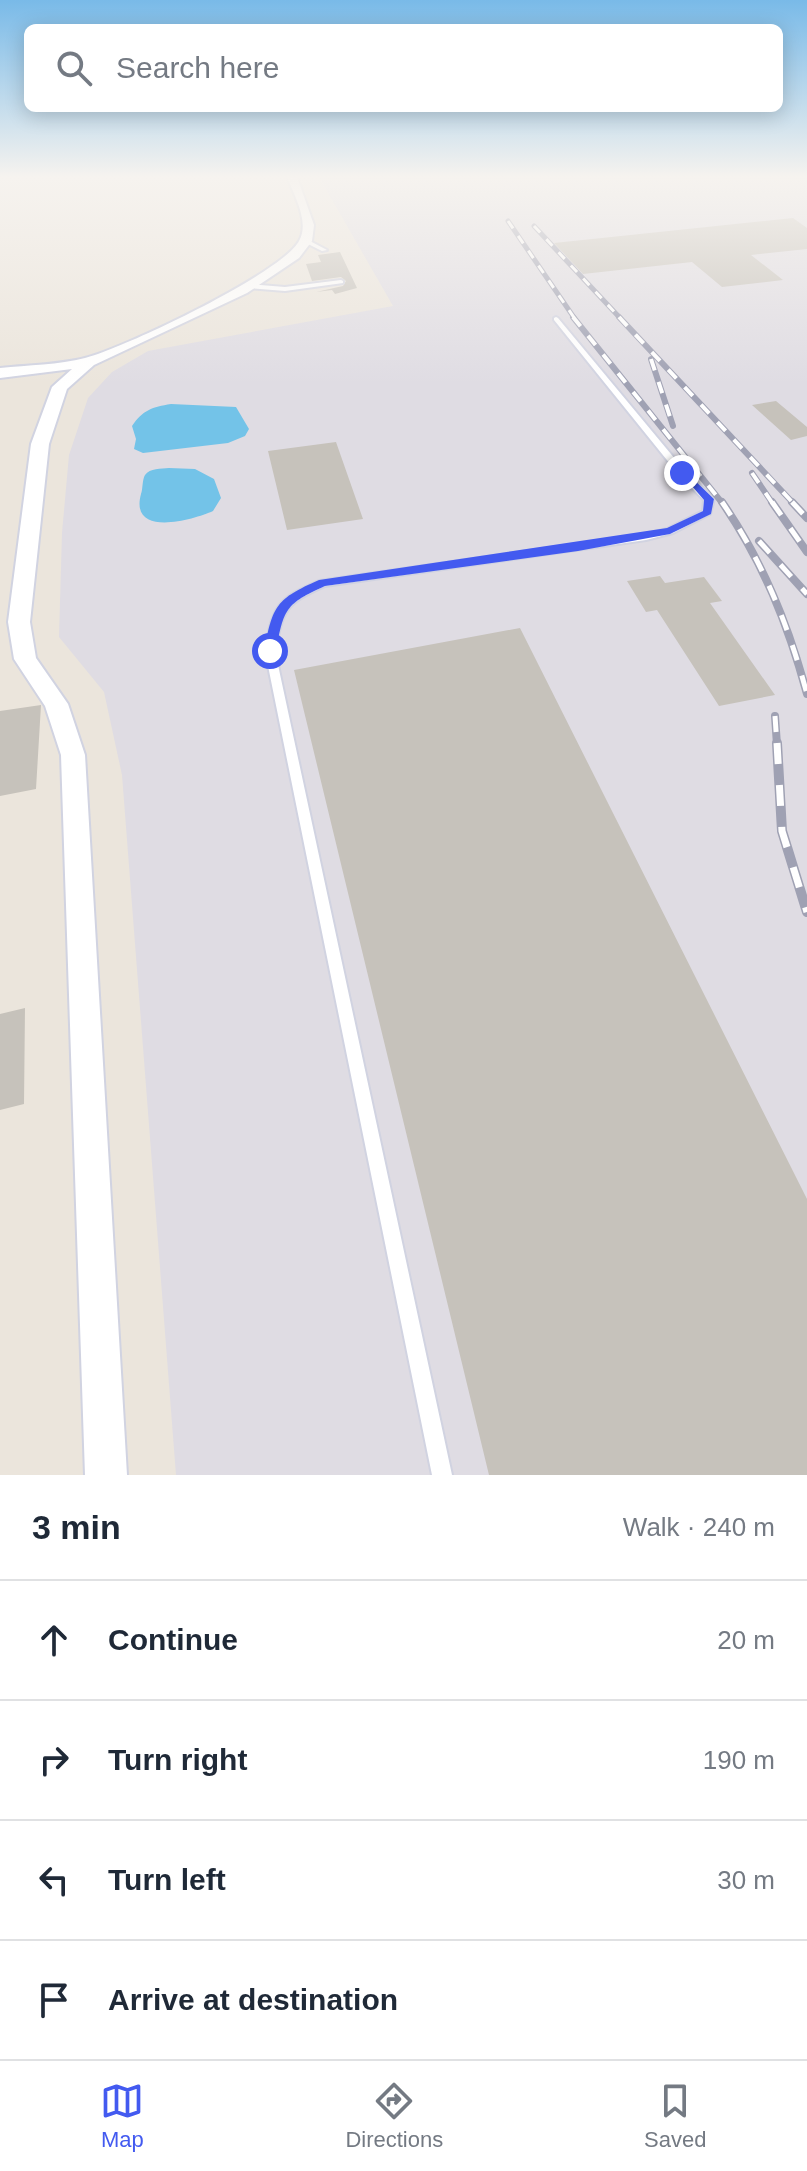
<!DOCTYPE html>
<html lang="en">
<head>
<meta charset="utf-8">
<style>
  :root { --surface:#fff; --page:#f6f6f7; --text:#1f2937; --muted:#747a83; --line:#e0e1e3; --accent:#435af0 }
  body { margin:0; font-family:Arial,sans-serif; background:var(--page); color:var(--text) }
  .stop { position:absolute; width:24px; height:24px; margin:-18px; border:6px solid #435af0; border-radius:50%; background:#fff }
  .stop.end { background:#435af0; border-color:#fff; box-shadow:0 2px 8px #0008 }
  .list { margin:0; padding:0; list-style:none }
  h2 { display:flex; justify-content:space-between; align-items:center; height:104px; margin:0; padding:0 32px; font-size:34px }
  h2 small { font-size:26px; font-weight:400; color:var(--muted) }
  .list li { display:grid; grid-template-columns:52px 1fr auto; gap:24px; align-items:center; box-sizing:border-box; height:120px; padding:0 32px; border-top:2px solid var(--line) }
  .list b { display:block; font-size:30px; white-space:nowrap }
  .list em { font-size:26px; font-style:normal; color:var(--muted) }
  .icon { flex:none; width:44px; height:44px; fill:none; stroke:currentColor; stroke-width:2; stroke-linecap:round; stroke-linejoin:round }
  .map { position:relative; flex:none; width:807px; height:1475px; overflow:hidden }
  .search { position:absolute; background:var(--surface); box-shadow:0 4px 20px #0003; left:24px; right:24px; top:24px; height:88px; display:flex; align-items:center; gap:20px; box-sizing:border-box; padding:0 28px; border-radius:12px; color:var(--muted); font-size:30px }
  .sheet { height:584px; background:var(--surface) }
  nav { display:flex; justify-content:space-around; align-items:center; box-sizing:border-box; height:112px; border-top:2px solid var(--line); background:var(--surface); font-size:22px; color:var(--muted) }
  nav a { display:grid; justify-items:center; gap:4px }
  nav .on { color:var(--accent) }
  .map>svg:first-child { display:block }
  .industrial { fill:#dfdce3 }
  .water { fill:#73c3e8 }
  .building { fill:#c6c2bb }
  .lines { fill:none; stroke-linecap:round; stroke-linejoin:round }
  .lane-casing { stroke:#d1d3e1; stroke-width:4 }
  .street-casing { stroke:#d1d3e1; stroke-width:4 }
  .lane { fill:#fff; fill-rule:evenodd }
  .street { fill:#fff; fill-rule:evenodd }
  .rail-far3-casing { stroke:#9fa1b3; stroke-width:5 }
  .rail-far2-casing { stroke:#9fa1b3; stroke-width:6 }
  .rail-far1-casing { stroke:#9fa1b3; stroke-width:8 }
  .rail-casing { stroke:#9fa1b3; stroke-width:10 }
  .rail-far3 { stroke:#fff; stroke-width:3; stroke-dasharray:9; stroke-linecap:butt }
  .rail-far2 { stroke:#fff; stroke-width:4; stroke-dasharray:12; stroke-linecap:butt }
  .rail-far1 { stroke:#fff; stroke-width:5; stroke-dasharray:16; stroke-linecap:butt }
  .rail { stroke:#fff; stroke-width:7; stroke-dasharray:21; stroke-linecap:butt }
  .route { fill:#435af0 }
</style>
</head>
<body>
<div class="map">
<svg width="807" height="1475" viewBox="0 0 807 1475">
  <rect width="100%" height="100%" fill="#ebe5dc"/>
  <path class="industrial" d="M319 177H807V1475H176L122 775 104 692 59 637 62 533 69 455 88 398 112 372 148 351 393 306Z"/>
  <path class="water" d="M171 404 236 407 249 429 245 436 228 443 143 453 134 449 136 439 132 426C143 410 152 407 171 404Z
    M169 468 195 469 214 479 221 498 213 511C193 520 129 538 141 494 143 489 142 480 145 475 150 468 161 469 169 468Z"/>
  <path class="building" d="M793 218 807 228V249L751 255 783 280 722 287 692 262 583 274 554 243Z
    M340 252 357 288 335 294 332 290 316 292 343 286 346 281 341 277 312 281 306 264 321 262 318 255Z
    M776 401 807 427V436L791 440 752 405Z
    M336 442 363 519 287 530 268 451Z
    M660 576 665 583 704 577 722 601 710 603 775 695 719 706 657 610 646 612 627 581Z
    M520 628 807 1199V1475H489L294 670Z
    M41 705 36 789 0 796V711Z
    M25 1008 24 1104 0 1110V1014Z"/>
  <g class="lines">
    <g class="lane-casing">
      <path id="lane" d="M304 240H308L327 250 322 251 304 242Z
        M341 280 343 281V283L285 291 249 288 246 286 249 284 285 287Z
        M556 317 558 318 685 471 712 497 714 499 710 514 673 533 646 540 325 586C285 604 283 609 275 651L452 1475H432L265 651C273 606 277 599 319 581L646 534 667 529 703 511 704 500 679 475 554 320V318Z"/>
    </g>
    <g class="street-casing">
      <path id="street" d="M287 177H297L314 225 312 241 299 258 247 293 94 365 67 389 49 444 30 622 36 658 68 704 85 755 127 1475H85L61 755 45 706 14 659 8 622 31 444 52 387 72 369 0 378V368C28 365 59 365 85 358 124 348 282 273 299 241 310 222 294 195 287 177Z"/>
    </g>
    <use href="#lane" class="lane"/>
    <use href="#street" class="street"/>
    <g class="rail-far3-casing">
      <path id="rail-far3" d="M508 221 575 319
        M534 226 621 319"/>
    </g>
    <g class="rail-far2-casing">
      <path id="rail-far2" d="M573 317 723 504
        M619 317 794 504
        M651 359 673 426
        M752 473 773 504"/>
    </g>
    <g class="rail-far1-casing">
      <path id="rail-far1" d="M722 502C763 562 788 624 807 694
        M772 502 807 552
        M792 502 807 518
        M759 541 807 594
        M775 716 777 745"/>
    </g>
    <g class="rail-casing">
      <path id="rail" d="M777 743 782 831 807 912"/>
    </g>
    <use href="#rail-far3" class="rail-far3"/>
    <use href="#rail-far2" class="rail-far2"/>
    <use href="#rail-far1" class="rail-far1"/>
    <use href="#rail" class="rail"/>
  </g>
  <linearGradient id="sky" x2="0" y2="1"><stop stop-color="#79bae8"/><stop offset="0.46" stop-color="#f6f3ef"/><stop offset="1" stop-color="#f6f3ef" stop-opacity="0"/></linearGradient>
  <rect width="807" height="384" fill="url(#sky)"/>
  <path class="route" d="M679 471H685L714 499 711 514 670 534 578 551 325 586C285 604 284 609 276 651L270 655 264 651C273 605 276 599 319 580L667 528 703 511 704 500Z"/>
</svg>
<div class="stop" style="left:270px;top:651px"></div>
<div class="stop end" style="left:682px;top:473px"></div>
<div class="search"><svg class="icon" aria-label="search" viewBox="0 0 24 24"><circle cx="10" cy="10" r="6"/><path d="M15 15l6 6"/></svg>Search here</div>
</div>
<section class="sheet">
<h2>3 min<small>Walk · 240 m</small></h2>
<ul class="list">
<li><svg class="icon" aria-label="ahead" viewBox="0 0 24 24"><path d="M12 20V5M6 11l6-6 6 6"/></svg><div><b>Continue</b></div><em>20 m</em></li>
<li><svg class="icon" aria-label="right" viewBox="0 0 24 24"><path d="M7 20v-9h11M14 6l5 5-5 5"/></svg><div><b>Turn right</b></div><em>190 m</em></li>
<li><svg class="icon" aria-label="left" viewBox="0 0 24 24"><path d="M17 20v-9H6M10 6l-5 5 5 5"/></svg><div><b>Turn left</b></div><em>30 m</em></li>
<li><svg class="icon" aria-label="arrive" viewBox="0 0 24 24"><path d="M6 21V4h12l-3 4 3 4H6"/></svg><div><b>Arrive at destination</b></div></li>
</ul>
</section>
<nav>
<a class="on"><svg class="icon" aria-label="map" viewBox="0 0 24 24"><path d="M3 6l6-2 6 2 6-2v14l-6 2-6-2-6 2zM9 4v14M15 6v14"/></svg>Map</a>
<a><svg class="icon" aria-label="directions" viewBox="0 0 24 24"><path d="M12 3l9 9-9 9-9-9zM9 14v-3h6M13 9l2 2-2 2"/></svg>Directions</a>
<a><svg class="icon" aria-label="saved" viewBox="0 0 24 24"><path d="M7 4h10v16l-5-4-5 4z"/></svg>Saved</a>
</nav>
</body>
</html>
